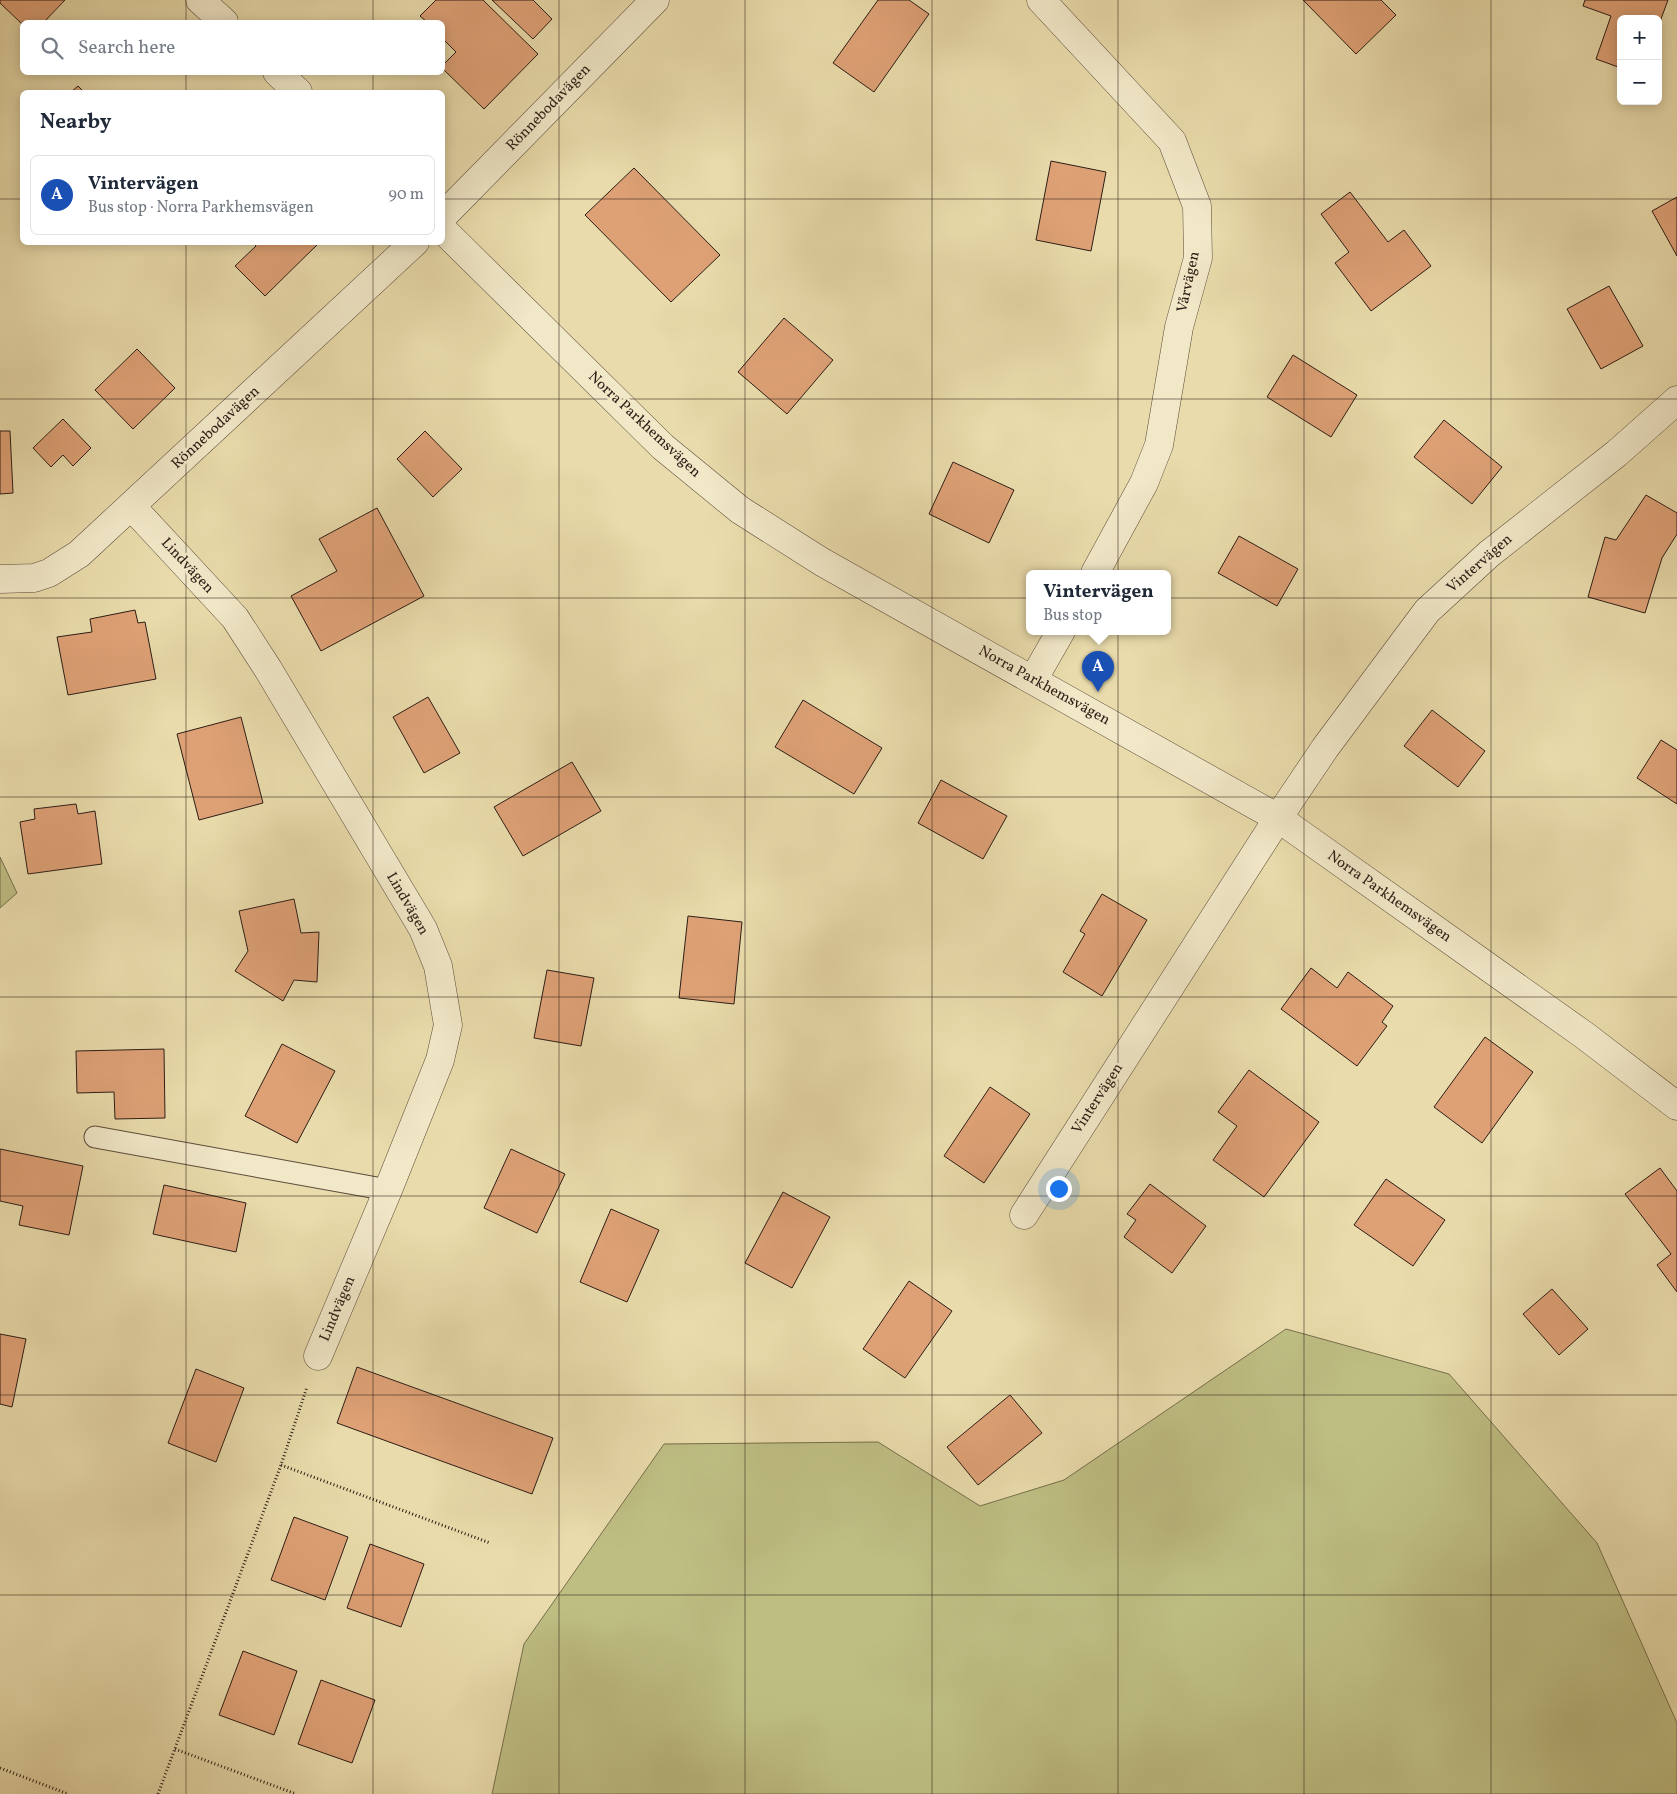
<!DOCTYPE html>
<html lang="en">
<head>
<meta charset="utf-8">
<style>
  :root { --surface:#fff; --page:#f6f6f7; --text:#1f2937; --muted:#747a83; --line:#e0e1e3; --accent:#8f2418 }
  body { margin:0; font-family:Vollkorn,serif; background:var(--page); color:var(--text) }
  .controls { position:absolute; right:15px; top:15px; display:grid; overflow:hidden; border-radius:8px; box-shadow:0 2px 12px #0003 }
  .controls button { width:45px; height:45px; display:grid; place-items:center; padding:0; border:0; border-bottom:1px solid var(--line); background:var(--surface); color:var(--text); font:25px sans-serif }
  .you { position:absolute; left:1058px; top:1188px; width:18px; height:18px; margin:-12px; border:4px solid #fff; border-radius:50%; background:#1a73e8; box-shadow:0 0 0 8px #1a73e833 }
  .badge { display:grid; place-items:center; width:32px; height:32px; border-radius:50%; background:var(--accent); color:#fff; font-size:16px; font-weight:700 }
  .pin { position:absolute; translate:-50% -41px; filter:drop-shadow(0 1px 2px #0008) }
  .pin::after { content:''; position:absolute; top:26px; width:18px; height:15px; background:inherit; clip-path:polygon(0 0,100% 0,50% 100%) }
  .popup { position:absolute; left:1026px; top:570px; width:145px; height:65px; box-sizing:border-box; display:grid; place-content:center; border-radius:8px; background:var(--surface); filter:drop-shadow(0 1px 4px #0005); font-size:16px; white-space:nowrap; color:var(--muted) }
  .popup b { font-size:19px; color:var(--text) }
  .popup::after { content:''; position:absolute; left:50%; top:100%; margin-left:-10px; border:10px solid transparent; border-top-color:var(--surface) }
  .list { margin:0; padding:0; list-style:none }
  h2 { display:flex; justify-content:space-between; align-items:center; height:65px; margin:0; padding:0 20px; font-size:21px }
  h2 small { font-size:16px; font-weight:400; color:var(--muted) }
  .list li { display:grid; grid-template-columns:32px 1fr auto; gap:15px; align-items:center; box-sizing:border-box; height:80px; margin:0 10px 10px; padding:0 10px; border:1px solid var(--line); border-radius:8px }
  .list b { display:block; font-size:19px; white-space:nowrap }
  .list p { margin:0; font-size:16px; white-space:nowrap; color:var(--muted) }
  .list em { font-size:16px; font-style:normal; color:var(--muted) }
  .icon { flex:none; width:28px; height:28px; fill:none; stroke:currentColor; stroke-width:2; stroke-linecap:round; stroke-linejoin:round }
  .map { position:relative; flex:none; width:1677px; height:1794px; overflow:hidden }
  .search { position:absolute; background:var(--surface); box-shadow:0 2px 12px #0003; left:20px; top:20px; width:425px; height:55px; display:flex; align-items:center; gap:12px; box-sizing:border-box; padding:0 18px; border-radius:8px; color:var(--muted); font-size:19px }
  .panel { position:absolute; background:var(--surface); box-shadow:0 2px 12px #0003; left:20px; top:90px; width:425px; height:155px; border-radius:8px }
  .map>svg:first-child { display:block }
  .green { fill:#bebe83; stroke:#766e4c }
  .building { fill:#dea176; stroke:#2d1d16 }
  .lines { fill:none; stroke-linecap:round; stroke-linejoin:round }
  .service-casing { stroke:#5c4c3b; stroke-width:23 }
  .minor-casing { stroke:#5c4c3b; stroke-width:29 }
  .path { stroke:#2d1d16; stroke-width:3; stroke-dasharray:1 2.5; stroke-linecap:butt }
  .service { stroke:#f1e8c8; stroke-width:21 }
  .minor { stroke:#f1e8c8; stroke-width:28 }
  .grid { fill:none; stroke:#2d1d16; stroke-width:1; stroke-opacity:0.55 }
  .labels { text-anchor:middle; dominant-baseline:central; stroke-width:5; stroke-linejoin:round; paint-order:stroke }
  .street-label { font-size:15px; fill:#2d1d16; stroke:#f1e8c8 }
</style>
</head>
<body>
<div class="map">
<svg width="1677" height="1794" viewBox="0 0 1677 1794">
  <rect width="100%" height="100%" fill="#e9dbab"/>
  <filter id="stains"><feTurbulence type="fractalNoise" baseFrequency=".004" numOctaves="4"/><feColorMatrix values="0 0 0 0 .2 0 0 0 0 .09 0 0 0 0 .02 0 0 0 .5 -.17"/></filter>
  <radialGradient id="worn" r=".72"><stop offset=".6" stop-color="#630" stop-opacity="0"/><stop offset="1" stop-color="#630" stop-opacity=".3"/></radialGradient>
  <path class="green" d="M0 857 17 893 0 908Z
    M1286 1329 1449 1374 1597 1543 1677 1723V1794H492L524 1644 664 1444 878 1442 980 1506 1064 1480Z"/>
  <path class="building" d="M0 0H65L44 22H22V24L0 3Z
    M436 0H483L538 54 484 109 442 68V66L456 52 442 38V22H427L420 16Z
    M492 0H533L552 19 533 39Z
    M878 0H909L929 14 874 92 833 63Z
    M1303 0H1381L1396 15 1356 54Z
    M1585 0H1668L1658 27V19H1621V68L1596 59 1611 16 1583 6Z
    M78 86 84 92H71Z
    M1051 161 1106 172 1091 251 1036 240Z
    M634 168 720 255 671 302 585 215Z
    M1350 192 1388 242 1404 230 1431 266 1371 311 1335 263 1349 252 1321 214Z
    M1677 197V256L1652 211Z
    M253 242H320L265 296 235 266 256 246Z
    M1609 286 1643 346 1601 369 1567 309Z
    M784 318 833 360 787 414 738 372Z
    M137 349 175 388 133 429 95 390Z
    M1293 355 1357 395 1331 437 1267 397Z
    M63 419 91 448 73 466 63 455 51 467 33 448Z
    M1444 420 1502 467 1472 504 1414 457Z
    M0 431H10L13 493 0 494Z
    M425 431 462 469 433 497 397 459Z
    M953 462 1014 490 989 543 929 514Z
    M1646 495 1677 513V534L1662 558 1645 613 1588 597 1605 537 1616 540Z
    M377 508 424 596 321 651 291 596 337 571 319 539Z
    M1239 536 1298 569 1277 606 1218 573Z
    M135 610 138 623 145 622 156 679 68 695 57 637 92 632 90 619Z
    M428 697 460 753 424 773 393 717Z
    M803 700 882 748 854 794 775 747Z
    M1432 710 1485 751 1458 787 1404 746Z
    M241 717 263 803 199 820 177 734Z
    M1661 740 1677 750V804L1637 778Z
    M572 762 601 811 523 856 494 807Z
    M941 780 1007 816 983 859 918 823Z
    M76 804 78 814 95 811 102 864 28 874 20 822 35 819 34 809Z
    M1102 894 1147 920 1102 996 1063 972 1085 934 1080 931Z
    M294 899 301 933 319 932 317 982 294 980 283 1001 235 971 248 951 239 911Z
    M688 916 742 922 734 1004 679 998Z
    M1311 968 1337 988 1348 972 1393 1006 1382 1022 1387 1026 1357 1066 1281 1009Z
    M547 970 594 978 581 1046 534 1038Z
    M1485 1037 1533 1072 1482 1143 1434 1107Z
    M282 1044 335 1071 297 1143 245 1116Z
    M164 1049 165 1118 115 1119 114 1092 77 1093 76 1051Z
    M1249 1070 1319 1122 1264 1197 1213 1160 1237 1126 1218 1112Z
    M990 1087 1030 1114 984 1183 944 1156Z
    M0 1149 83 1166 69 1235 19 1225 23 1206 0 1201Z
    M511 1149 565 1174 537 1233 484 1208Z
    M1660 1168 1677 1191V1292L1657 1265 1671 1254 1625 1194Z
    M1386 1179 1445 1220 1413 1266 1354 1225Z
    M1150 1184 1206 1226 1172 1273 1124 1237 1136 1220 1127 1214Z
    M164 1185 246 1203 236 1252 153 1234Z
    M783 1192 830 1217 792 1288 745 1263Z
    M611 1209 659 1230 627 1302 580 1282Z
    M909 1281 952 1311 905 1378 863 1349Z
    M1552 1289 1588 1329 1559 1355 1523 1314Z
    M0 1334 26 1339 12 1407 0 1404Z
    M357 1367 553 1438 532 1494 337 1423Z
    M196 1369 244 1388 216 1462 168 1443Z
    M1010 1395 1042 1433 978 1485 947 1447Z
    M294 1517 348 1537 325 1600 271 1580Z
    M370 1544 424 1564 401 1627 347 1608Z
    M243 1651 297 1671 274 1735 219 1715Z
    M321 1680 375 1700 352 1763 298 1744Z"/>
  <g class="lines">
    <g class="service-casing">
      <path id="service" d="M95 1137 388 1190"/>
    </g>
    <g class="minor-casing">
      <path id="minor" d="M200 0 224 22
        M1041 0 1172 141 1197 206 1198 258 1179 327 1159 445 1144 483 1095 573
        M277 72 298 92
        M442 217 655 0
        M442 229 663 447 740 510 822 562 1278 818 1584 1035 1677 1106
        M132 507 235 618 268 669 423 929 438 966 448 1025 440 1060 388 1190 318 1356
        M0 579 34 578 49 573 79 554 415 242
        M1033 680 1061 631
        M1024 1215 1278 818 1325 748 1427 611 1489 554 1616 454 1677 400"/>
    </g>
    <path class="path" d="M281 1465 490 1543
      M175 1749 296 1794
      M0 1768 68 1794
      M158 1794 281 1465 307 1387"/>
    <use href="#service" class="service"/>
    <use href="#minor" class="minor"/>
  </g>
  <path class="grid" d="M186 0V22M373 0V22M559 0V1794M745 0V1794M932 0V1794M1118 0V1794M1304 0V1794M1491 0V1794M186 72V92M373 72V92M0 199H22M442 199H1677M186 242V1794M373 242V1794M0 399H1677M0 598H1677M0 797H1677M0 997H1677M0 1196H1677M0 1395H1677M0 1595H1677"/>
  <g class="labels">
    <g class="street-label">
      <text transform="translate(549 108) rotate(-46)">Rönnebodavägen</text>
      <text transform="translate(1189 282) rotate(-78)">Vårvägen</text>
      <text transform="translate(644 425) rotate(43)">Norra Parkhemsvägen</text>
      <text transform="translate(216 428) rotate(-43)">Rönnebodavägen</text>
      <text transform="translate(1480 564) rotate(-41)">Vintervägen</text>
      <text transform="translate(187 566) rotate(47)">Lindvägen</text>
      <text transform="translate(1044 686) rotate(29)">Norra Parkhemsvägen</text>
      <text transform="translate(1389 897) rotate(35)">Norra Parkhemsvägen</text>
      <text transform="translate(407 904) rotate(60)">Lindvägen</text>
      <text transform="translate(1098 1099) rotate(-57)">Vintervägen</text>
      <text transform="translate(338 1309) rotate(-67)">Lindvägen</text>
    </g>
  </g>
  <rect width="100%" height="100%" filter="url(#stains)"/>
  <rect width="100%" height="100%" fill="url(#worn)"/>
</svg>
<div class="controls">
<button>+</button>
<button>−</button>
</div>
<div class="you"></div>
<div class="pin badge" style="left:1098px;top:692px;background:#1a4fb4">A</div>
<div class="popup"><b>Vintervägen</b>Bus stop</div>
<div class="search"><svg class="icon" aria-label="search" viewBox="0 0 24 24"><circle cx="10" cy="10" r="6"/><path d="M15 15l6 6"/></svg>Search here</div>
<section class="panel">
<h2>Nearby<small></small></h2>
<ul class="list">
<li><span class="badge" style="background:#1a4fb4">A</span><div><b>Vintervägen</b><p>Bus stop · Norra Parkhemsvägen</p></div><em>90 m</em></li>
</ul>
</section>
</div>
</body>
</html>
